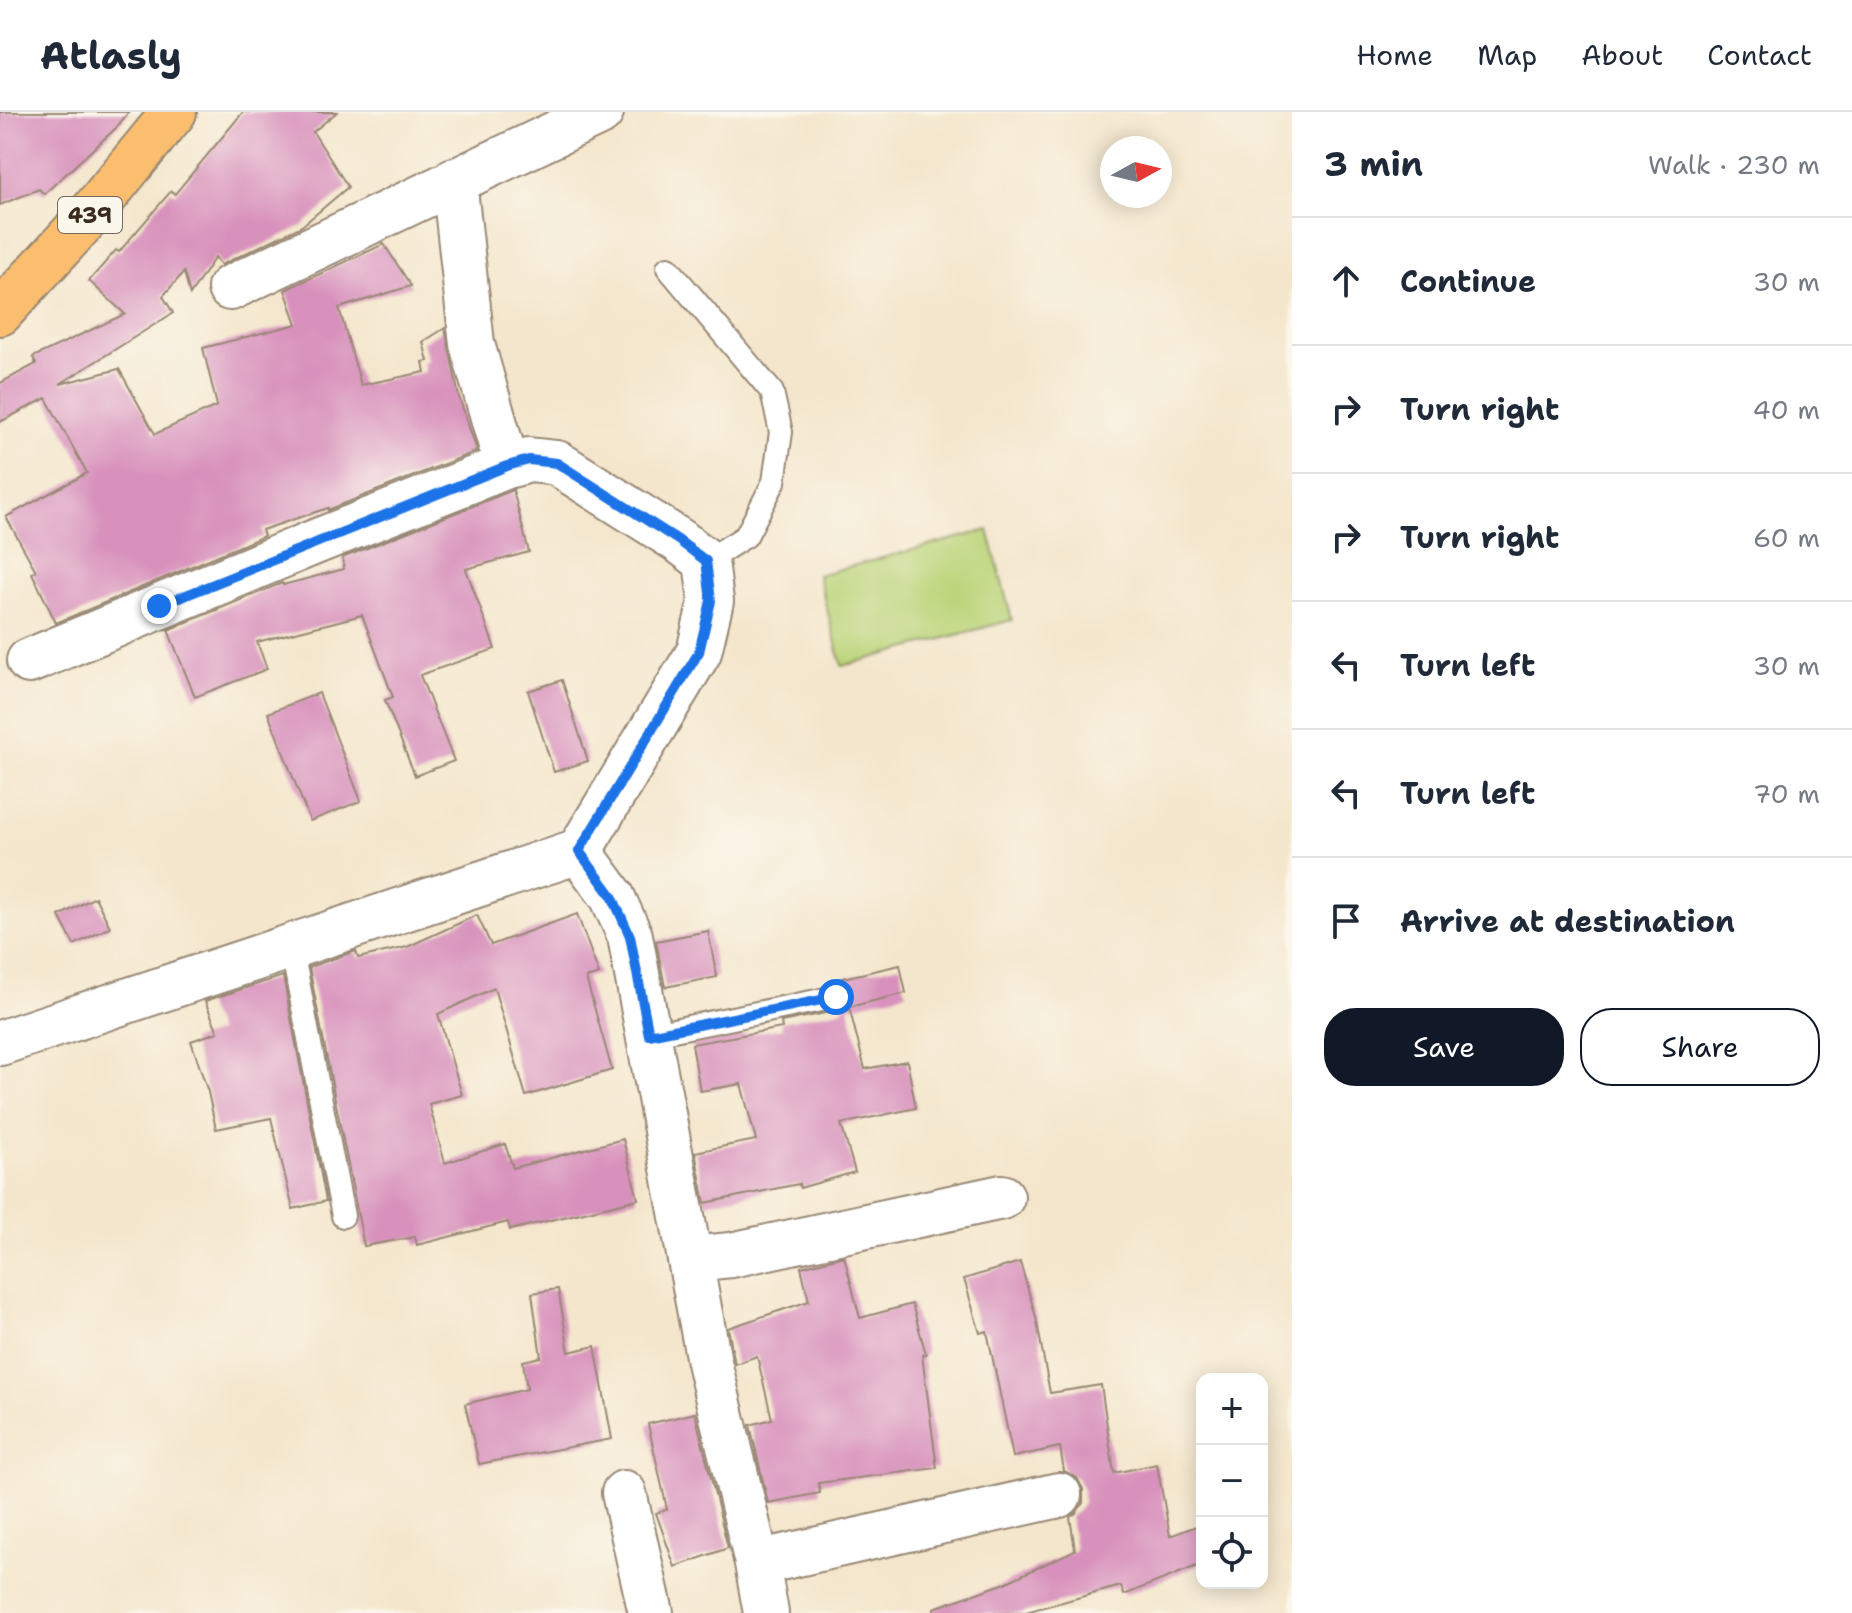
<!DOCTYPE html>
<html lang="en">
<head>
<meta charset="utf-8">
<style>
  :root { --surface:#fff; --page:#f2f2f3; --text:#1f2937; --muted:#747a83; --line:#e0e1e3; --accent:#111827 }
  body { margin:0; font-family:"Shantell Sans",sans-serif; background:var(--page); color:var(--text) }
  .controls { position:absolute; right:24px; bottom:24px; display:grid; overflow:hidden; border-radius:16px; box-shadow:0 4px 20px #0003 }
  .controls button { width:72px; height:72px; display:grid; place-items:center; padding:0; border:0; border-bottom:2px solid var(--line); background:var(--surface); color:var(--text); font:40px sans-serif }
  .compass { position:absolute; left:1100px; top:24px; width:72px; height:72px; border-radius:50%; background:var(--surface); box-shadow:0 4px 20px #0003; rotate:82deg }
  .stop { position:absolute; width:24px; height:24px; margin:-18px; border:6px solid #1a73e8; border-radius:50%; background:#fff }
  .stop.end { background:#1a73e8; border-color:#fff; box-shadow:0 2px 8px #0008 }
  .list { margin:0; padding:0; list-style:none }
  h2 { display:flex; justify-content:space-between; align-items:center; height:104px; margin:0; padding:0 32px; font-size:34px }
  h2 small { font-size:26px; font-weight:400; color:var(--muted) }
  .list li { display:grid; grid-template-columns:52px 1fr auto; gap:24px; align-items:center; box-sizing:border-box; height:128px; padding:0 32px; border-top:2px solid var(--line) }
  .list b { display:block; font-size:30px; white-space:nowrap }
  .list em { font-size:26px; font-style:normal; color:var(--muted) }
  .actions { display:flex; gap:16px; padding:24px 32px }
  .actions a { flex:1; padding:18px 0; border:2px solid var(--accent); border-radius:32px; text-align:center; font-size:28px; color:var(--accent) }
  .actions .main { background:var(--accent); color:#fff }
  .icon { flex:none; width:44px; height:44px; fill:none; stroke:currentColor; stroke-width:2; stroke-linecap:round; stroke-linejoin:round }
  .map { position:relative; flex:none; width:1292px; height:1501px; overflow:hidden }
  header { display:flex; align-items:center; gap:48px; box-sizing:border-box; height:112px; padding:0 40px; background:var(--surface); border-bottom:2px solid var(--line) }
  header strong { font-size:38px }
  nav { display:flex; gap:44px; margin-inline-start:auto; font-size:28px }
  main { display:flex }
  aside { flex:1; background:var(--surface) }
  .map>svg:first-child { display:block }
  .green { fill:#bbd479; stroke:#7b7f4c; stroke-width:2 }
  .building { fill:#d891bc }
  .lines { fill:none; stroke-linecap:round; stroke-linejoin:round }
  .service-casing { stroke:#988875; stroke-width:26 }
  .minor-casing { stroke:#988875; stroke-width:48 }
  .primary-casing { stroke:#988875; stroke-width:48 }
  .service { stroke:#fff; stroke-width:22 }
  .minor { stroke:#fff; stroke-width:44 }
  .primary { stroke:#fbbe6e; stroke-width:44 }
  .route { stroke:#1a73e8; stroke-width:10 }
  .labels { text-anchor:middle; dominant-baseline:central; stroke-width:7; stroke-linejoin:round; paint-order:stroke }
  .shield { fill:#fbf7ec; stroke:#75685c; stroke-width:2 }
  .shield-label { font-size:22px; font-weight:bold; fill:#3b2a1e }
</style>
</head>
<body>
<header>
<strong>Atlasly</strong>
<nav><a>Home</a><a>Map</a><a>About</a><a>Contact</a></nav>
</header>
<main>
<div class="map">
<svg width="1292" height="1501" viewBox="0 0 1292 1501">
  <rect width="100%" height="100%" fill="#fbf7ec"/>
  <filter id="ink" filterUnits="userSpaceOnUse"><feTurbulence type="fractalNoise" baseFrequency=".0125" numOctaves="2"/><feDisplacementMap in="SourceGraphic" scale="16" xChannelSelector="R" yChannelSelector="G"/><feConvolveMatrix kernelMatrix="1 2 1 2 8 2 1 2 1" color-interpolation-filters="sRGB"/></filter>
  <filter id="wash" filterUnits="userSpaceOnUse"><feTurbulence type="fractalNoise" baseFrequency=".006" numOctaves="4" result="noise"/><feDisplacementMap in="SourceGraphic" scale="32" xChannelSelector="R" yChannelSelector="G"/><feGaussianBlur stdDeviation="1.8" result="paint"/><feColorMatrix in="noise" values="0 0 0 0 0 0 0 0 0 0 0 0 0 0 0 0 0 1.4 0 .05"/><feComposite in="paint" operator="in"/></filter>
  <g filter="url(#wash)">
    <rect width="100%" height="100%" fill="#f4e6cc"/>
    <path class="green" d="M988 418 1012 508 842 554 818 463Z"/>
    <g id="blocks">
      <path class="building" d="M0 0H129L116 16 44 82 39 77 0 93Z
        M243 0H337L313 20 348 75 302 114 221 153 215 145 190 183 184 160 163 184 173 201 60 272 119 257 155 322 217 294 203 236 297 212 285 178 384 132 411 174 339 196 361 273 425 260 423 250 428 249 423 230 445 216 459 285 477 339 328 398V396L262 418 264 424 56 511 32 461 36 459 6 405 87 361 46 286 0 310V271L36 252 33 245 125 202 89 169 116 138 119 140 171 79 175 82Z
        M513 378 529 440 466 457 495 537 420 563 454 649 415 664 385 588 393 585 362 503 257 530 267 557 195 585 168 518 282 471 283 473 344 457 342 446Z
        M562 568 588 649 554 660 528 579Z
        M319 581 361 689 310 709 268 601Z
        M95 785 110 815 74 833 59 804Z
        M577 802 599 862 586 866 612 958 526 984 494 876 438 902 462 983 429 992 445 1051 505 1032 513 1056 623 1027 638 1087 510 1118 508 1110 417 1133 415 1125 364 1134 309 855 356 839 358 846 407 835 477 803 491 833Z
        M708 819 717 865 665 875 656 829Z
        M900 853 906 881 849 895 865 957 907 949 916 996 841 1012 855 1060 800 1076 799 1072 705 1091 695 1040 756 1028 741 972 700 979 692 932 782 916 781 910 840 898 849 890 850 883 839 867Z
        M283 864 326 1089 293 1097 271 1006 216 1017 208 980 191 929 218 920 205 889Z
        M844 1144 860 1206 912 1192 926 1242 922 1243 937 1356 818 1371 820 1381 768 1391 750 1313 772 1307 757 1244 735 1252 728 1216 809 1189 801 1155Z
        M1020 1150 1036 1205 1050 1281 1101 1273 1114 1361 1157 1352 1170 1424 1202 1412V1452L1124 1483 1121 1474 1022 1501H934V1496L1003 1472 1075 1438 1070 1405 1076 1401 1083 1391V1377L1077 1366 1064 1359 1060 1335 1013 1345 987 1219 980 1221 964 1167Z
        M558 1177 569 1240 595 1234 612 1327 479 1352 465 1292 527 1277 523 1249 541 1245 532 1181Z
        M695 1301 728 1436 675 1455 656 1401 667 1397 648 1312Z"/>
    </g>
  </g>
  <g filter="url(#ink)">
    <use href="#blocks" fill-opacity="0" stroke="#988875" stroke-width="2"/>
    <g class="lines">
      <g class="service-casing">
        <path id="service" d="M668 156 772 280 781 320 774 370 746 424 706 449
          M291 833 343 1104
          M649 923 836 885"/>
      </g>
      <g class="minor-casing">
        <path id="minor" d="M454 68 472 232 507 354
          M230 176 601 0
          M29 549 315 430 507 354 529 348 557 351 678 428 706 449 711 489 699 540 579 739
          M0 931 579 739 612 784 630 824 709 1250 757 1451 766 1501
          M691 1147 731 1143 1002 1085
          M624 1381 651 1501
          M757 1451 1059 1383"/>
      </g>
      <g class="primary-casing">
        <path id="primary" d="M0 201 88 105 174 0"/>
      </g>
      <use href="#service" class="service"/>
      <use href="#minor" class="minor"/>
      <use href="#primary" class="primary"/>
    </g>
  </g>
  <g class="lines" filter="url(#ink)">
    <path class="route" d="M159 494 507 354 529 348 557 351 678 428 706 449 711 489 699 540 579 739 612 784 630 824 649 923 836 885"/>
  </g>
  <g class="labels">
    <rect class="shield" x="58" y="85" width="64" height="36" rx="6"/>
    <g class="shield-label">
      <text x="90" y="103">439</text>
    </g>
  </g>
</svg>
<div class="controls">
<button>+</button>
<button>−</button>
<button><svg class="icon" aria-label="locate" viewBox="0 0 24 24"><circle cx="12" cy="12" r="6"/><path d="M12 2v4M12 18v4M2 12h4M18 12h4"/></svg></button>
</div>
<svg class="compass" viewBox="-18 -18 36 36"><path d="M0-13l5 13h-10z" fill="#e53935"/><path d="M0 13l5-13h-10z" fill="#747a83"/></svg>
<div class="stop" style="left:836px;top:885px"></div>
<div class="stop end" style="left:159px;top:494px"></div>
</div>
<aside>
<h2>3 min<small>Walk · 230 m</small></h2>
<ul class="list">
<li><svg class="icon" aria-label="ahead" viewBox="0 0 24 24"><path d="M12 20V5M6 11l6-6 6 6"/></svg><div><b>Continue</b></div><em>30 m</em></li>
<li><svg class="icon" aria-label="right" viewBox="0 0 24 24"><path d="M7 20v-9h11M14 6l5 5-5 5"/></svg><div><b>Turn right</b></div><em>40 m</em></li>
<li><svg class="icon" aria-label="right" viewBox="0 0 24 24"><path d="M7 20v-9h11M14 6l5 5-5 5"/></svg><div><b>Turn right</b></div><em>60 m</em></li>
<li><svg class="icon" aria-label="left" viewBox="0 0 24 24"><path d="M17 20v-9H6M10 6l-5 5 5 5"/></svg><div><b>Turn left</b></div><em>30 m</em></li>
<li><svg class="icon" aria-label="left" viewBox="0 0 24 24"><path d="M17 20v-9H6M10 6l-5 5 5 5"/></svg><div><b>Turn left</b></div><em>70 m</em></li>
<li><svg class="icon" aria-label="arrive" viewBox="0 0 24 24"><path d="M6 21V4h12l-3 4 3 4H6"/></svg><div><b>Arrive at destination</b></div></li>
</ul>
<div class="actions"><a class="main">Save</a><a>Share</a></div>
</aside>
</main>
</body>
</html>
